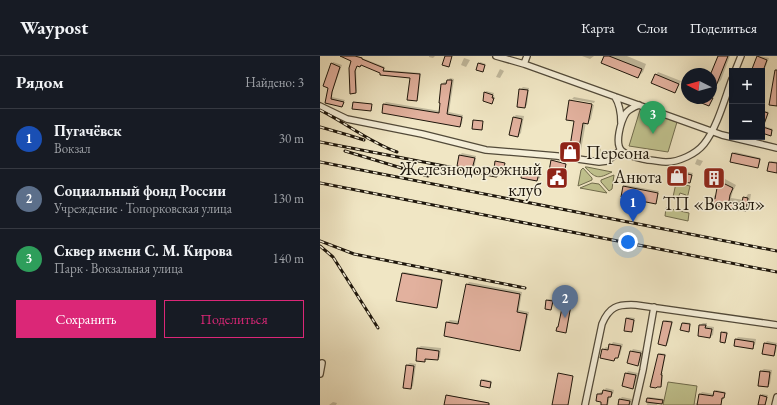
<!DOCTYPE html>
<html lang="ru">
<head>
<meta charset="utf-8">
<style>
  :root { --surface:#171b24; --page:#20242c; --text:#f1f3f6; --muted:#9ea1a6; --line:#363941; --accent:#db2777 }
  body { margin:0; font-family:"EB Garamond",serif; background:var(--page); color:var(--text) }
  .controls { position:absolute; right:12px; top:12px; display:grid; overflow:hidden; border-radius:0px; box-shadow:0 4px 16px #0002 }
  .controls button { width:36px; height:36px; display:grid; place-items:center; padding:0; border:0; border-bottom:1px solid var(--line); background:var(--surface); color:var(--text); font:20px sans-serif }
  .compass { position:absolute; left:361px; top:12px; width:36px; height:36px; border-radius:50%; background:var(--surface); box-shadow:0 4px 16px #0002; rotate:276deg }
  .you { position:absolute; left:308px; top:186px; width:14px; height:14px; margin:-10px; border:3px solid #fff; border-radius:50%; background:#1a73e8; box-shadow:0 0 0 6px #1a73e833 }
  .badge { display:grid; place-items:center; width:26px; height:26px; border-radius:50%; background:var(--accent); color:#fff; font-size:13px; font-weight:700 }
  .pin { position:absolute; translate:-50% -33px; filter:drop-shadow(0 1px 2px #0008) }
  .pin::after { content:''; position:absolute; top:21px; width:14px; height:12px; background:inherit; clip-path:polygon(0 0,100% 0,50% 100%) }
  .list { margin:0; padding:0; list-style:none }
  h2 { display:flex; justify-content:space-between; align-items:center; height:52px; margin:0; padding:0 16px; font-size:17px }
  h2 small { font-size:13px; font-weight:400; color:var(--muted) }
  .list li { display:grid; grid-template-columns:26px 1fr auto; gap:12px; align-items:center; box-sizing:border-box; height:60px; padding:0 16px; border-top:1px solid var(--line) }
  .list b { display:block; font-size:15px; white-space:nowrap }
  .list p { margin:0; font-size:13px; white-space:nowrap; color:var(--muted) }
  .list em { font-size:13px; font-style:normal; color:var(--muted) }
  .actions { display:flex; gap:8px; padding:12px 16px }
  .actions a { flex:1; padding:9px 0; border:1px solid var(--accent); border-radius:0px; text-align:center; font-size:14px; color:var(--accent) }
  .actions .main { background:var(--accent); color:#fff }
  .map { position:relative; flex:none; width:457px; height:349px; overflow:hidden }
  header { display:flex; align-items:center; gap:24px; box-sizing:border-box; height:56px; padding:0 20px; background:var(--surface); border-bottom:1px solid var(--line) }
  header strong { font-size:19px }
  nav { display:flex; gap:22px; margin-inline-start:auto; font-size:14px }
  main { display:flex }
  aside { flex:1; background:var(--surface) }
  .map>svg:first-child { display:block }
  .green { fill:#c1c38f; stroke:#706c4d }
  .shadow { fill:#0003 }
  .building { fill:#e2b19e; stroke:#1e160b }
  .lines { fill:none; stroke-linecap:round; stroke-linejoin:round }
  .minor-casing { stroke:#524a39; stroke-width:8 }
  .minor { stroke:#f5efd9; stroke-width:5.5 }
  .rail-casing { stroke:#1e160b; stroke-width:3 }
  .rail { stroke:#f5efd9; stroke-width:1.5; stroke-dasharray:4.5; stroke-linecap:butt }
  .labels { text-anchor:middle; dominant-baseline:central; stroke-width:3; stroke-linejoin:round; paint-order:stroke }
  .poi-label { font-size:18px; fill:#1e160b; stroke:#f5efd9; text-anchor:end }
</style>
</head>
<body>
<header>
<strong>Waypost</strong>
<nav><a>Карта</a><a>Слои</a><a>Поделиться</a></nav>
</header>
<main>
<aside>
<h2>Рядом<small>Найдено: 3</small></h2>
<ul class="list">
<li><span class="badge" style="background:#1a4fb4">1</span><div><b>Пугачёвск</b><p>Вокзал</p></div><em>30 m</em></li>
<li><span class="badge" style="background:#5c6f8a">2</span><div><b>Социальный фонд России</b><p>Учреждение · Топорковская улица</p></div><em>130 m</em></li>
<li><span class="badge" style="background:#2e9e5b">3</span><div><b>Сквер имени С. М. Кирова</b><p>Парк · Вокзальная улица</p></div><em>140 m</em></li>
</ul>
<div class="actions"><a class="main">Сохранить</a><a>Поделиться</a></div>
</aside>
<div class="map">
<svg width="457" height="349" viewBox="0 0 457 349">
  <rect width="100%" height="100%" fill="#f0e6c4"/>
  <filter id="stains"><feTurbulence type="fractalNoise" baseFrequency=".005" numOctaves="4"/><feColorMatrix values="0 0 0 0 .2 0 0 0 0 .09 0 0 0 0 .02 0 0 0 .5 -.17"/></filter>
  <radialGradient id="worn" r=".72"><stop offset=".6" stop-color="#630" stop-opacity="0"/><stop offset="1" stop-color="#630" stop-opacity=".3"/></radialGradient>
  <path class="green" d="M320 54H324L357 66 348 96 309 90Z
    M265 111H267L292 116C278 123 276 123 265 111Z
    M263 112 272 122V124L258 130 261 114Z
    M294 119 292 133 289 135 281 126V124Z
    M272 127 279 128 287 137 260 132Z
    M356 127 370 130 367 143H366V139L360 137 358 142 353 141Z
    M346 152 369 157 368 165 345 160Z
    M348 326 377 330 374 349H343Z"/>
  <path class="shadow" d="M20 0 43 1 42 2 65 11 64 14 101 17 98 43 97 44 91 21 61 16 42 8 37 9 36 13 37 35 36 36 33 4Z
    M109 0H115L113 2 109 1Z
    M262 0H274L270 3Z
    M285 0H307L326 8 323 16 318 21Z
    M399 0H410L401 24 396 29 391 27V20Z
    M439 0 449 2 442 20V15H436Z
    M144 2 150 4 146 11 141 9Z
    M13 6 22 9 13 33 12 41 25 44 22 50 6 46 12 8Z
    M160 6 166 8 162 15 159 8Z
    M180 13 184 15 180 22 176 21Z
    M338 16 361 25 355 36 336 19Z
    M130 22 134 23 129 56 143 59 142 68 140 70 63 56 64 48 66 46 120 55 122 28 124 26H127Z
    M203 31 209 32 207 49 205 51 200 34Z
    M166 35 174 37 173 40 175 41 172 47 165 36Z
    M391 37 395 39 389 49 371 42H391Z
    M254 41 275 45 274 47 251 43V45L274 49 271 63 268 67 266 66 261 94 258 98 255 65 250 45Z
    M442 54 449 56 444 70 453 73 451 78 442 76Z
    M196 59 204 60 201 77 198 80 194 61Z
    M278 92 281 93 279 100H275Z
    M415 96 441 102 439 110 437 111 413 97Z
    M142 97 156 100 155 109 152 112 140 99Z
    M377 103 383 105 380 110 375 108Z
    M451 105 457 106V116L448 114Z
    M206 112 221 115 220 122 217 124 202 121 203 114Z
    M353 113 373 117 371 124 370 126 352 115Z
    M388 115 390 117 385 121 384 119Z
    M394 119 397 120 396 123 393 122Z
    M405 123 416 129 413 135 411 142 424 144 428 138H431L429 150 426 154 392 143 395 139H397L398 133Z
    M305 129 339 135 337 145 336 146 303 131Z
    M84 216 123 223 118 250 116 251 78 244 83 217Z
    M149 226 202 236 199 254 209 256 202 291 200 294 125 279 127 266 130 264 140 265 147 229Z
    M229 243 234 244 231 253 227 244Z
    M242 248 251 250 247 274 245 276 239 270 243 251Z
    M308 261 315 262 313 274 312 275 307 262Z
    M346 264 353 265 348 287 346 289 340 287 344 265Z
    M364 266 371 267 369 275 362 267Z
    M383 267H387V270L394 271 393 279 390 281 380 269Z
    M404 275 408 276 406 284 405 286 402 277Z
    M418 281 436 283 435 289 432 291 416 283Z
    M447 285 457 287 456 296 454 299 445 288Z
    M293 286 303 288 300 299 294 304 283 294 286 291 289 292Z
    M101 290 121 292 120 301 118 303H107L104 305 97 304 98 292Z
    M313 293 323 295 321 306 318 308 311 296Z
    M340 297 346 298 342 317H343L342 329 340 330 339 298Z
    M90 307 96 308 93 330 90 332 87 309Z
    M444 313 452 314 450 328 447 330 441 315Z
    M308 315 318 317 315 329 313 332 306 318Z
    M163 323 172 325 171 329 170 331 162 325Z
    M286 332 294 334 293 338 290 340 288 349H282V345L278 338 281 336H283Z
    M396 334 406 336 400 349H374L376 347 378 348 380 338 382 336 394 338Z
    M442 338 448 339 445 349H439Z
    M127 339 167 346 166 349H125Z
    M302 341 312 343 311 349H299L300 343Z
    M329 341 344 343 343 346 342 347H338L337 349H327L328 342Z
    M13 346 17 347 16 349H9Z"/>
  <path class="building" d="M20 0H35L42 2V3L64 12 63 15 100 18 97 45 87 44 90 22 60 19V17L41 9 40 11 37 10 35 15 36 37 30 38 29 12 31 5Z
    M125 0H132L129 11 122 9Z
    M284 0H289L322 13 318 22 281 7Z
    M398 0H408L396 30 391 28V17Z
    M437 0 447 4 443 15H436L432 13Z
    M11 7 20 11 12 36 11 43 24 46 22 51 5 47 8 32 3 30Z
    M158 7 165 9 163 16 156 14Z
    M455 14H457V50L449 49Z
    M335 18 359 28 355 37 331 27Z
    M127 24H132L127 58 142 61 140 71 62 57 63 48 119 57 120 47H119L121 28H126Z
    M199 33 208 34 205 52 197 51Z
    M164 36 173 39 172 42H174L172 48 163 45Z
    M369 42H393L389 50Z
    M249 44 272 48 268 68 263 67 258 99 249 97 254 65 246 64Z
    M33 46 52 48 51 55 32 53Z
    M442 55 448 57 443 71 452 74 451 80 442 77Z
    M193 61 202 63 198 81 189 79Z
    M153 64 163 65 162 74 152 73Z
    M412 97 440 103 438 112 410 106Z
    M139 99 155 102 152 113 137 110Z
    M231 104 246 108 242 129 230 127 233 116 229 115Z
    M175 105 185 107 183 115 174 113Z
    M449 106 457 107V117L447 115Z
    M202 114 219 117 217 125 201 122Z
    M351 114 372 119 370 127 349 123Z
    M401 126 413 132 410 139 409 145 422 147 423 141 428 142 426 155 390 149 391 142 395 143 397 132Z
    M303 130 338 137 336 148 301 141Z
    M82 217 122 224 117 252 76 245Z
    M146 228 200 238 197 256 207 258 200 295 124 280 126 266 138 268Z
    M226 244 233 245 231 254 225 253Z
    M241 247 251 249 246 277 236 275 237 271H238L242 252H240Z
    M306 262 314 264 312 276 304 275Z
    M343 265 352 266 346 290 338 288Z
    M362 267 370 268 369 276 360 274Z
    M379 269H386L385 272 392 273 390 282 378 280Z
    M401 276 407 277 405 287 400 286Z
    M415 283 434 286 433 293 414 290Z
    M444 287 456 289 454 300 442 298Z
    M289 288 301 290 298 302H295L294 305 280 302 282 293 288 294Z
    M97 292 119 295 118 304 105 303V306L96 305Z
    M310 295 321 297 318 310 307 307Z
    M338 298 345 299 341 319H342L341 331H337L336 332 330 331Z
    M86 309 94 310 91 333 83 332Z
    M440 315 450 316 448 331 438 330Z
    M238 317 253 320 248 349H232Z
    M305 317 316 319 313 333 302 330Z
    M161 324 171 326 170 332 160 330Z
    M283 334 292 336 291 341H288L287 349H281V346L276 345 277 338H282Z
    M394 335 405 337 404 342H402L401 349H377L379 338 393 340Z
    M126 339 169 347V349H124Z
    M440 339 447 341 445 349H438Z
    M327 342 343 344 342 348 326 346Z
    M299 343 310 345 309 349H298Z"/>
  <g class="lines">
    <g class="minor-casing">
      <path id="minor" d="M176 0 204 8 402 79 457 92
        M204 8 207 0
        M415 15 421 0
        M295 41C300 49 301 57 301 67
        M319 49C314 51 309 53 306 57 301 65 294 88 302 95 309 101 319 102 328 104 334 104 340 106 346 106 359 106 376 98 384 88 397 72 405 42 412 23
        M0 50 27 63 102 78 166 94 237 100 279 106 287 105 301 94
        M0 318 2 307
        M265 349 282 268C289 251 297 248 316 249L457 269
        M315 349 323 314 334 251
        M455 349 457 341"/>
    </g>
    <use href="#minor" class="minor"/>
    <g class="rail-casing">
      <path id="rail" d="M0 54C26 67 49 86 77 96
        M0 71 28 79 44 84
        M0 86 176 120
        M25 95 108 120
        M0 106 457 195
        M0 127 457 216
        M0 185 34 198 205 232
        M0 190 13 201 58 272"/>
    </g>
    <use href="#rail" class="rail"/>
  </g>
  <defs>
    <g id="shop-square" transform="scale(1.15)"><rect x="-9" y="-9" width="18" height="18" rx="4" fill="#8f2418" stroke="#f5efd9"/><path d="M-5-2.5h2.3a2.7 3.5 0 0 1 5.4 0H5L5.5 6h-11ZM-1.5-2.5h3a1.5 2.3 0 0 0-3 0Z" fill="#fff"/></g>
    <g id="civic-square" transform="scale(1.15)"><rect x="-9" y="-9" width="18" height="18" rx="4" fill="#8f2418" stroke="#f5efd9"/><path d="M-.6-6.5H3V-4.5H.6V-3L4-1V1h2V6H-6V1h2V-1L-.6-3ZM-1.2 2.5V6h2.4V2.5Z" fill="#fff"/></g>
    <g id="building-square" transform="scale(1.15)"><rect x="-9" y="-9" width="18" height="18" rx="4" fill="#8f2418" stroke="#f5efd9"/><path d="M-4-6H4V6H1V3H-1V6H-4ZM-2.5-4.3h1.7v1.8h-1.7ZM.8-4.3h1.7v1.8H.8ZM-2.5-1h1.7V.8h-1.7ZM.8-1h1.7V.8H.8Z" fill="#fff"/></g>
  </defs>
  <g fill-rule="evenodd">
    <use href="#shop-square" x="250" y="96"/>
    <use href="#shop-square" x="357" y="120"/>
    <use href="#civic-square" x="237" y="122"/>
    <use href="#building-square" x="394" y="122"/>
  </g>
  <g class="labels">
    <g class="poi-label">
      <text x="266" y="96" text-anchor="start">Персона</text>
      <text x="222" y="112">Железнодорожный<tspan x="222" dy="21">клуб</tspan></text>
      <text x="342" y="120">Анюта</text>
      <text x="394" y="147" text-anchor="middle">ТП «Вокзал»</text>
    </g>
  </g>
  <rect width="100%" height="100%" filter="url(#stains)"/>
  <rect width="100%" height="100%" fill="url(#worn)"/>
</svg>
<div class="controls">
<button>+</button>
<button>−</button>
</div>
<svg class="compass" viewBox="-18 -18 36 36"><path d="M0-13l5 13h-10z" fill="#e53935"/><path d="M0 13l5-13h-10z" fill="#9ea1a6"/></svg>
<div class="you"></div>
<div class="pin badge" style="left:313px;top:166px;background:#1a4fb4">1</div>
<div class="pin badge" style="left:245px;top:262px;background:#5c6f8a">2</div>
<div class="pin badge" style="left:333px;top:78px;background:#2e9e5b">3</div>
</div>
</main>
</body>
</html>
